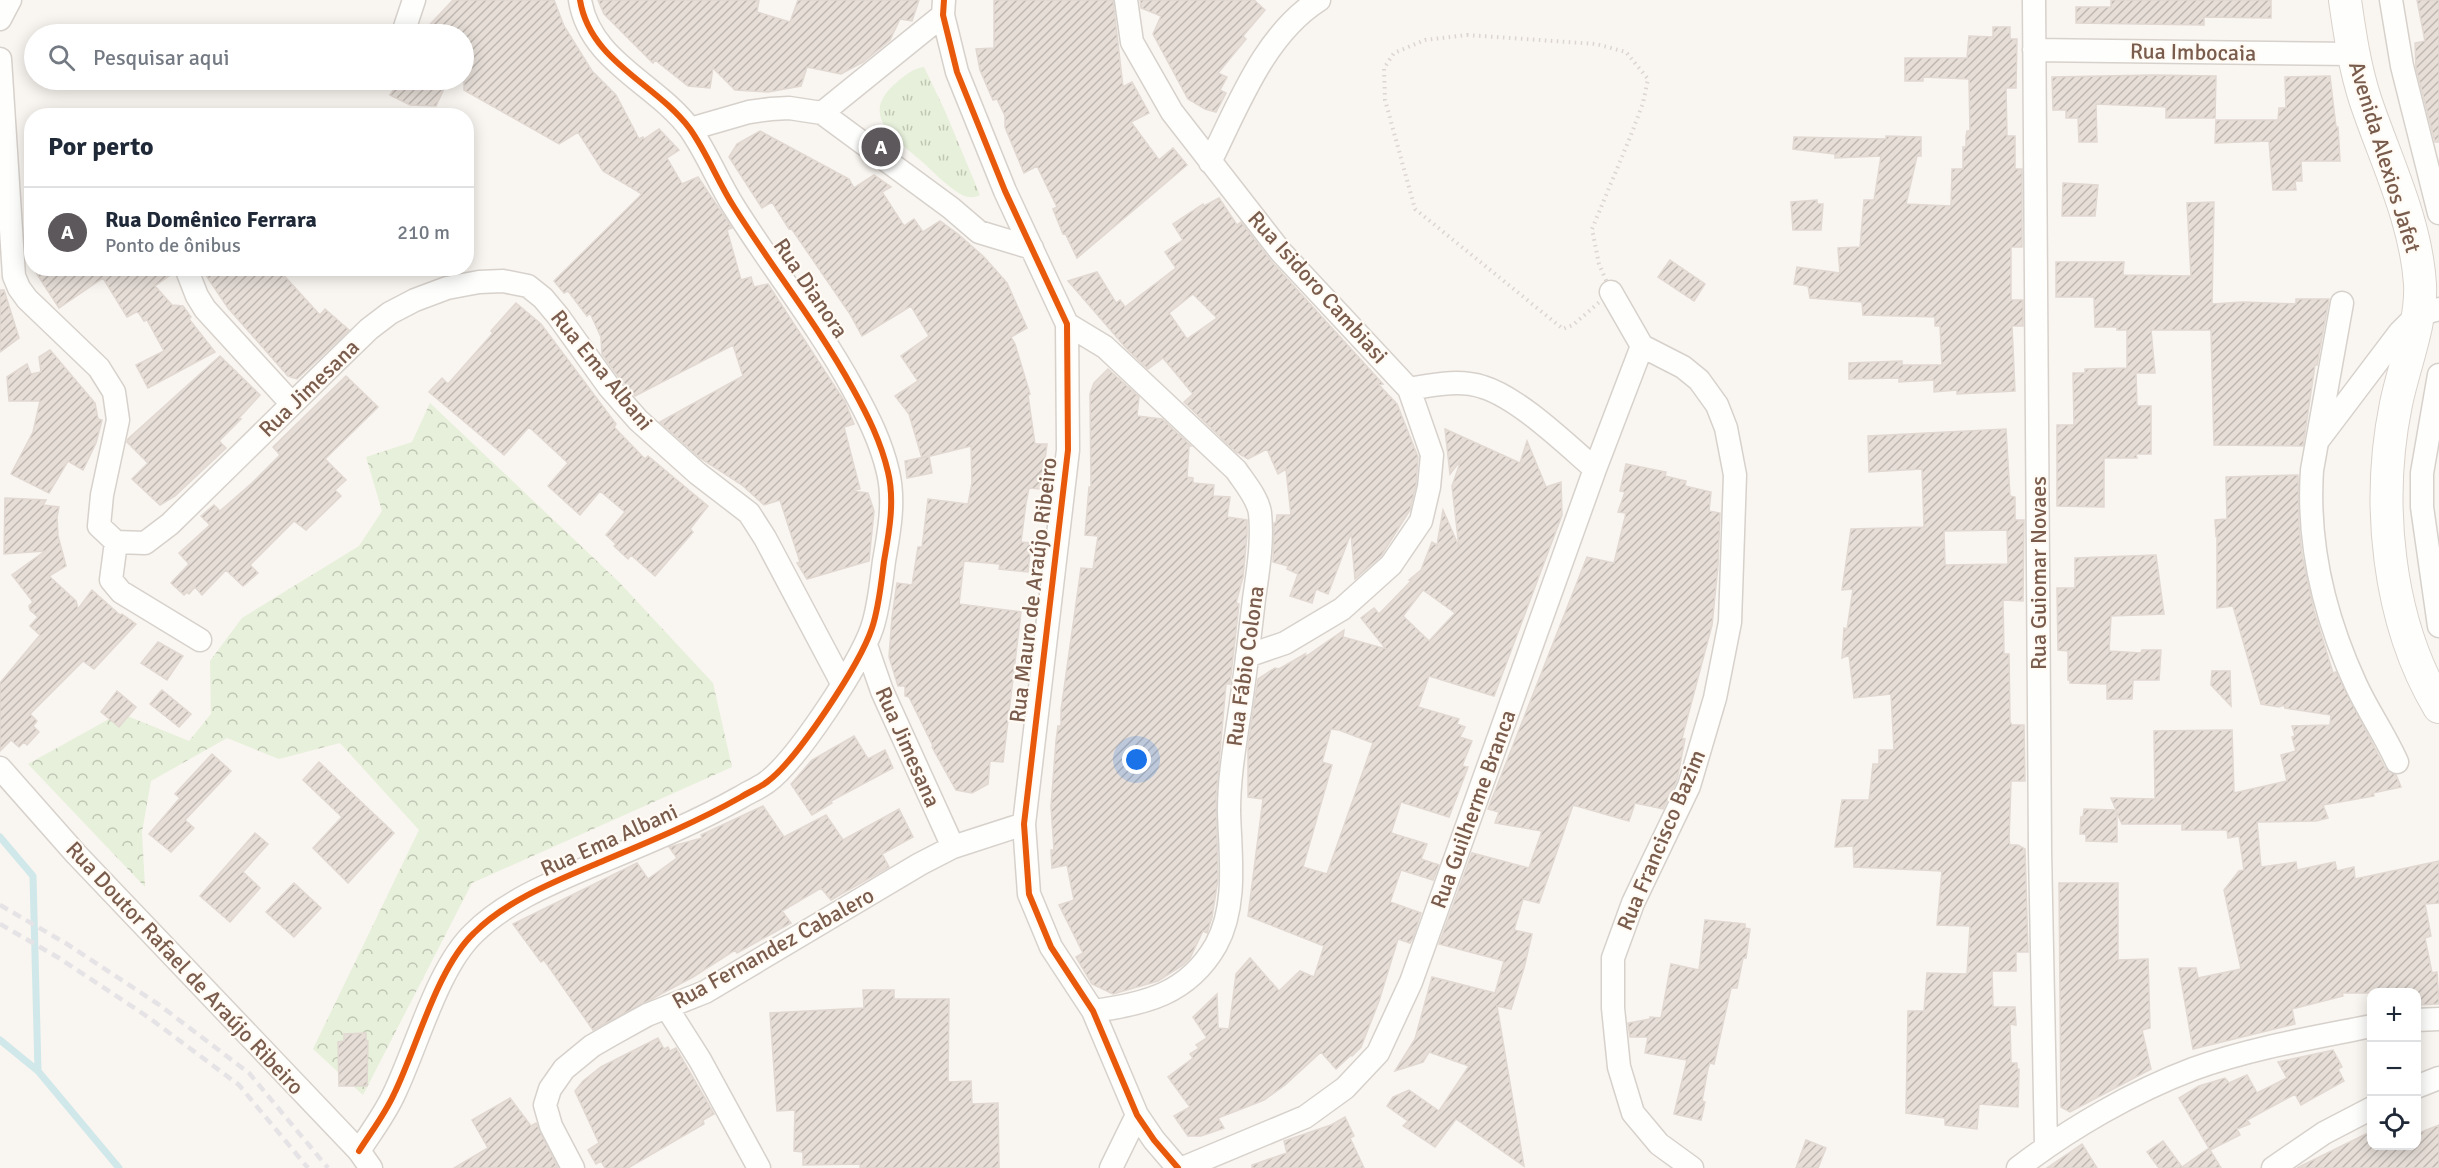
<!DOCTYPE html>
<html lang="pt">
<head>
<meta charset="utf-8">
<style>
  :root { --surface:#fff; --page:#f6f6f7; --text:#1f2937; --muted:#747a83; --line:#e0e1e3; --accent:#5c585b }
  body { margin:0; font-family:Signika,sans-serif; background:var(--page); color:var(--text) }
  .controls { position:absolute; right:18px; bottom:18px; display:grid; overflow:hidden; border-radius:12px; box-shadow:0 3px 15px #0003 }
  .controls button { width:54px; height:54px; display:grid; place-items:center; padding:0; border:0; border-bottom:2px solid var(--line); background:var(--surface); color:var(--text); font:30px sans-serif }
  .you { position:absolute; left:1137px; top:760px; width:21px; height:21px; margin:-15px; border:4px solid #fff; border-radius:50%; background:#1a73e8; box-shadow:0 0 0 9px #1a73e833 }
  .badge { display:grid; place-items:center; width:39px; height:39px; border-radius:50%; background:var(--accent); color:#fff; font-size:20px; font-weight:700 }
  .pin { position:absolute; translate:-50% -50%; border:3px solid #fff; box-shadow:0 2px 6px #0006 }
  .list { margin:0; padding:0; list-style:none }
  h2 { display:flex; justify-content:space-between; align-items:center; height:78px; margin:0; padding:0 24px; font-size:26px }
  h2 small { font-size:20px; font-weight:400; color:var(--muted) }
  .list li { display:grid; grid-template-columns:39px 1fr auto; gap:18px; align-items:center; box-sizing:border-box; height:90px; padding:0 24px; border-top:2px solid var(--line) }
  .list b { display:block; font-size:22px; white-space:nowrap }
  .list p { margin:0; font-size:20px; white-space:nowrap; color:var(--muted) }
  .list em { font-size:20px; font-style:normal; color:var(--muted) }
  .icon { flex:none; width:33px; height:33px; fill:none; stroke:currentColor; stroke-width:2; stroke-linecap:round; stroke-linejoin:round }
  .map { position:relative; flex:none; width:2439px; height:1168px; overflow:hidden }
  .search { position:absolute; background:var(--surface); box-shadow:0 3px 15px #0003; left:24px; top:24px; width:450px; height:66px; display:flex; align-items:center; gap:15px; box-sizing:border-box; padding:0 21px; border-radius:33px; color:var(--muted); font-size:22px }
  .panel { position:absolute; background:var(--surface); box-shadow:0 3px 15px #0003; left:24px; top:108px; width:450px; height:168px; border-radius:24px }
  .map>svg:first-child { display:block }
  .forest { fill:url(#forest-crowns) }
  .park { fill:url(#park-tufts) }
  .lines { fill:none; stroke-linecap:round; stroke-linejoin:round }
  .stream { stroke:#d0e8ea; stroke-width:7 }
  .building { fill:url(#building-hatch); stroke:#e2d8d2; stroke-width:1.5; fill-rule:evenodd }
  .street-casing { stroke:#d7d1cb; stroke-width:25 }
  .secondary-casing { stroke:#d9d2cb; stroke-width:34 }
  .path { stroke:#dcd5d0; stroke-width:4; stroke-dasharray:1.5 4.5; stroke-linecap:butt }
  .street { stroke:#fefefd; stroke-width:22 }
  .secondary { stroke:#fefefd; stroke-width:32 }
  .rail { stroke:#e6e3e7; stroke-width:4.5; stroke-dasharray:9 6; stroke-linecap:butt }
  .cycleway-casing { stroke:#fffaf3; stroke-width:10 }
  .cycleway { stroke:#e8590c; stroke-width:6 }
  .labels { text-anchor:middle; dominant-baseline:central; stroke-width:4.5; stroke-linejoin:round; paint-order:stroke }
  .street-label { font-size:22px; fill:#7a5c4d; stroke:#fffaf3 }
</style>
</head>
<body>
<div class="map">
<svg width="2439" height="1168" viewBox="0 0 2439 1168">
  <defs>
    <pattern id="forest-crowns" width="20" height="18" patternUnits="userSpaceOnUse" patternTransform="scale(1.5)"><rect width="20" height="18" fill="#e7f0db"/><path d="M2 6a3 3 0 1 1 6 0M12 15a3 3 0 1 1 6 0" fill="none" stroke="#c0c6b4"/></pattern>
    <pattern id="park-tufts" width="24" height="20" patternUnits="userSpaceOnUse" patternTransform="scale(1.5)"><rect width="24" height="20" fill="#e7f0db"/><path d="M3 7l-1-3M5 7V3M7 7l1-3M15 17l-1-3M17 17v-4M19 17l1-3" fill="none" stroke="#c0c6b4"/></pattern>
    <pattern id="building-hatch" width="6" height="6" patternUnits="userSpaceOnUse" patternTransform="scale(1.5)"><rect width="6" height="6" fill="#e6ded7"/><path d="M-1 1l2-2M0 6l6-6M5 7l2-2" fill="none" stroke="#bfb7b1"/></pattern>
  </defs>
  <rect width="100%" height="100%" fill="#f9f5f0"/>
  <path class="forest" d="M430 403 619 582 713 683 732 767 472 883 363 1095 313 1049 419 830 340 743 279 759 227 738 151 781 142 832 145 887 28 764 120 713 189 741 211 714 210 661 242 618 359 546 382 511 366 457 412 442Z"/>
  <path class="park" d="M924 67 945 111 980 195C974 198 969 198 962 195 946 186 933 171 919 159 893 137 859 114 896 83 904 76 913 68 924 67Z"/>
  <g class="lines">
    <path class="stream" d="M0 837 33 876 38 1071
      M0 1040 38 1071 119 1168"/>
  </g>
  <path class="building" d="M453 0H554L564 26 592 71 616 95 639 139 643 137 644 139 659 129 679 150 667 158 682 184 698 177 732 228 727 230 741 280 751 277 754 287 768 284 845 402 854 424 844 427 860 489 851 491 868 493 874 511 869 561 807 579 797 563 800 562 780 500 764 505 742 485 700 458 660 422 743 376 733 345 635 396 617 375 602 354 601 337 590 313 587 316 568 291 564 293 554 281 642 194 603 171 578 132 559 144 464 90V34H421Z
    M598 0H759L757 12 790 22 798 0H919L912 21 900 19 890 40 863 62 841 74 807 67 801 86 768 92 735 90 713 68 710 88 688 86 655 60 653 63 604 14Z
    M994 0H1113L1123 87 1132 82 1149 113 1131 122 1159 160 1173 148 1187 165 1077 258 1065 233 1063 234 1053 209 1057 207 1037 166 1024 173 1005 127V116L997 99 993 100 980 70 976 49 994 48Z
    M1140 0H1254L1265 10 1243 36 1246 39 1218 73 1227 77 1220 90 1226 93 1216 112 1205 109 1188 99 1153 34 1161 16 1141 8Z
    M2111 0H2271V18L2204 17V25L2076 23V7H2111Z
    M2417 0H2439V142H2435L2416 68 2415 43 2425 41Z
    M1993 27H2010V39H2017L2016 88H2006L2007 136H2015V169H2022V247H2011V300H2023V326H2012L2015 391 1957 394V390L1934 392V380L1899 382V378L1849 379V363L1902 361V365H1942L1940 326H1935V317L1863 315 1862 302 1810 298 1808 286 1794 284 1797 267 1840 273 1838 248 1860 247 1864 200H1874L1881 156 1835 158V154L1793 149 1794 137 1886 139V136L1921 137V156H1917L1906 204 1951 206 1952 169H1963V147H1966V137L1967 131H1970L1969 79 1923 77V81H1905V58H1967L1969 36 1993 37Z
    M2153 75 2216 76 2215 118H2166V107L2096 104 2097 142H2079L2078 118H2066V110H2053L2052 77Z
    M2330 76 2336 127H2338L2340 161H2301L2302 181H2295L2296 190H2273L2269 141 2215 143 2216 120H2278L2279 108H2286L2285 77Z
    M400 80H448L436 106 410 105 390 95Z
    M760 131 849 179 854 188 874 175 891 187 882 192 904 226 914 219 923 232 940 221 958 234 984 257 1007 283 1027 328 1011 337 1015 344 1030 394 1028 395 1035 444H1047L1041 489 1029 488 1026 503 1021 542 1031 543 1028 572 999 569 1000 564 964 561 959 604 1021 612 1003 762 990 761 988 784 972 793 956 790 932 747 933 746 909 697 905 696V686H898L889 657 892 617 897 583 912 585 918 547H922L928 499 968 504 972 483 971 446 922 458 909 414 895 396 918 381 901 356 929 336 911 306 862 336 850 314 791 228 789 229 772 202 762 208 729 157 737 144Z
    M2063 183 2098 185 2095 216H2062Z
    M1219 198 1237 225 1241 222 1271 261 1383 384 1379 385 1397 404 1418 457 1416 485 1410 510 1381 556 1355 579 1351 533 1328 594 1316 589 1312 603 1290 596 1298 574 1287 569 1288 566 1273 562 1274 523H1276L1277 515H1291L1286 469 1278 474 1267 449 1248 459 1236 452 1184 402 1193 394 1163 358 1148 369 1127 349 1068 281 1097 272 1116 303 1120 300 1125 307 1176 268 1165 252 1183 240 1173 224 1203 204 1204 206ZM1193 294 1217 318 1187 339 1169 313Z
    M1817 200V204H1823L1821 230H1793L1791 202Z
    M2214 202 2212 304 2243 302 2296 304V299H2329L2317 365H2315L2303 446 2214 445 2211 330H2151L2155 373H2136L2137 406H2151V454H2136L2137 458H2104V507L2057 506V425H2074L2073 373H2085V369L2127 368V330H2117V327H2095L2094 297H2056V262H2124L2123 275 2191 276 2187 203Z
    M1670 260 1705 284 1694 301 1658 277Z
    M33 268H173V273L155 286 172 305 183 306 191 317 189 319 215 352 148 388 136 365 164 351 147 320 144 321 139 313 136 312 127 317 103 278 59 308Z
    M201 268H277L320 315 325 309 349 330 297 379 288 376 228 308Z
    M0 290H4L19 338 0 352Z
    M516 303 541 324 616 424 614 427 645 459 648 456 708 506 690 529 693 532 655 576 631 555 628 559 614 546 616 544 606 535 625 512 600 491 580 515 548 486 568 463 529 427 504 455 429 392 442 378 448 384 493 333 491 331Z
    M50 350 95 403 98 419 102 420 96 443 83 470 68 461 49 493 11 474 33 432 40 401H9L7 377 27 364 31 374 41 372 39 357Z
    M220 356 260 395 239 418 241 419 219 441 226 448 175 496 160 505 132 479 148 463 127 442 128 439Z
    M1108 369 1139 397 1137 416 1162 419 1191 446H1189L1187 477 1193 478V483L1214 485 1213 496 1230 497 1227 517 1247 520V535L1243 577 1236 603 1239 604 1230 684H1226L1216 797 1218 879 1212 917 1207 933 1203 931 1190 958 1183 965 1158 981 1113 994 1092 984 1076 957 1083 953 1059 905 1074 900 1067 865 1052 868 1051 850H1054L1051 806 1056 741 1058 726H1061V710L1081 568 1093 569 1098 536 1085 535 1089 487H1091L1090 394 1094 383Z
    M346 376 378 407 325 459 346 480 335 490 341 496 306 530 294 521 250 565 258 573 243 586 226 570 202 595 195 587 189 594 187 592 184 595 171 583 189 564 179 553 210 525 201 516 214 505 220 511 252 483 280 455 273 447Z
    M1445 429 1520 463 1527 441 1546 487 1561 482 1562 515 1494 696 1429 676 1418 707 1459 719 1457 724 1465 727 1460 737 1472 741 1462 766 1468 767 1449 817 1401 802 1391 833 1427 844 1421 859 1439 865 1433 880 1401 870 1390 902 1421 913 1413 938 1410 943 1398 939 1379 1001 1361 1047 1352 1056 1351 1055 1336 1069 1321 1052 1285 1085 1264 1100 1218 1118 1224 1128 1201 1136H1188L1174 1116 1190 1107 1168 1077 1193 1058 1190 1054 1199 1048 1196 1045 1207 1038 1193 1017 1217 994 1218 1028 1229 1029 1236 974 1250 958 1279 991 1300 971 1314 977 1324 946 1248 916 1263 799 1248 797V745L1258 679 1275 668 1279 669 1305 654 1304 656 1308 655 1344 630 1343 637 1386 649 1361 618 1374 608 1379 614 1411 581 1409 580 1421 570 1432 542 1437 545 1443 510 1459 547 1452 486 1461 460 1450 474ZM1423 590 1455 613 1429 641 1403 616ZM1331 729 1339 730 1373 743 1327 874 1303 867 1332 765 1322 762Z
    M2006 429 2010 496 2015 497V520H2024L2023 601 2003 600 2004 654H2009L2010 722 2012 725H2024L2025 781H2011L2009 840 2010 845H2018L2025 849 2028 952H2016V971H1992L1993 1007H2015L2016 1025 2010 1024 2011 1063H2017V1069H2019L2018 1107 1979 1104 1977 1129 1945 1125V1118L1906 1113 1908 1011H1924L1927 973 1967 974 1970 926 1937 925 1942 871 1854 867 1853 846 1835 847 1842 800H1869L1873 764H1879V750H1894L1891 694 1854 698 1849 655 1842 658 1844 628 1847 629 1853 589 1842 590 1851 529 1924 527 1922 469 1869 472 1868 436ZM2007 530 2008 564 1945 565 1944 531Z
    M929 456 932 473 907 478 905 461Z
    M1626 464 1666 472 1665 476 1686 481 1685 486 1711 492 1709 511 1720 513 1718 566 1712 625 1682 738 1685 739 1677 780 1663 809 1635 803 1629 821 1573 805 1539 903 1523 899 1514 930 1532 934 1524 968 1511 1009 1497 1006 1524 1166 1456 1119 1435 1147 1403 1126 1408 1121 1387 1106 1393 1097 1409 1090 1439 1111 1469 1066 1429 1052 1423 1062 1395 1071 1415 1039 1432 977 1495 993 1504 961 1439 944 1472 853 1529 868 1542 831 1495 823 1499 812 1488 809 1587 557 1614 563 1626 513 1618 512 1625 492 1620 491Z
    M2298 475 2299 526 2302 555 2314 611 2333 673 2336 672 2385 768 2396 775 2401 787 2373 793 2374 796 2323 805 2328 818 2316 821 2257 822 2261 867 2296 862 2297 870 2335 862 2337 871 2354 867 2355 879 2439 861V903L2425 904 2431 936 2425 938 2432 973 2437 972 2439 1004 2416 1005V993H2342L2343 996 2292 1009 2295 1024 2193 1049 2179 968H2196L2198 978 2241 969 2224 890 2239 871 2244 870 2239 836 2228 838 2227 830H2182V824H2122L2117 813V842L2086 841V834H2080L2081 817H2083L2084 809 2116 810 2111 798 2155 799 2154 731 2232 730 2234 793 2287 781 2281 755 2296 751 2292 737 2295 736 2292 726 2330 725 2331 715 2285 708 2284 705 2279 707 2261 704 2233 606 2217 608V535L2216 536 2215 520 2227 519 2226 477Z
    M5 498 46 500 43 505 59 507 57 517 58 536 66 566 49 576 76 601 78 609 92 590 120 615 122 614 136 624 94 669 83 661 30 714 37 721 33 726 39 732 27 745 24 742 19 747 11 740 0 751V683L40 635 30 626 38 617 30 610 29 606 33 602 12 575 45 551 4 554Z
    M2156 555 2164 614 2111 616 2109 651 2141 653 2142 650H2161L2159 680H2133L2132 699H2107V684L2070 683V680H2068V651L2058 650 2057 588H2075V558Z
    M158 642 183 656 167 680 141 663Z
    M2212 671H2230L2231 706 2211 685Z
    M162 690 191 714 179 727 150 704Z
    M117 691 136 707 119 727 101 712Z
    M854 736 868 759 885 750 893 768 831 801 832 803 812 815 791 784 812 760Z
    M212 754 231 771 185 820 194 828 171 852 149 834 180 798 175 794Z
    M319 762 394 833 348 883 313 848 342 817 303 780Z
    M763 806 784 837 826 815 843 840 899 809 913 837 882 854 889 867 831 900 821 888 782 911 791 923 737 953 735 950 693 977 593 1030 544 960 541 962 513 924 637 863 648 879 677 858 669 847 702 838 701 835Z
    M255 833 268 844 243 872 260 888 230 922 200 896Z
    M294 883 321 908 294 937 266 912Z
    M2059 883H2118V960L2148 959 2150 1028 2142 1030 2151 1069 2070 1112 2061 1107Z
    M1705 920 1745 924V928L1750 929 1746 958H1743L1737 988H1731L1714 1064 1710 1063 1708 1068 1702 1101 1705 1102 1701 1120 1674 1114 1687 1060 1645 1053 1648 1037H1630L1628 1023 1650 1019V1017L1661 1018 1671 964 1699 970Z
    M863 990H894V999H949L948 1082 971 1081 972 1104 998 1103 999 1168H860V1164L803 1165V1152L794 1151 795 1110 777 1111 770 1013 864 1008Z
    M366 1033V1041H368L367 1086H339L338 1042 344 1041V1034Z
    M658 1038 664 1049 668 1047 670 1051 676 1048 714 1114 703 1120 704 1124 628 1168H605L601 1161 596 1164 588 1150 599 1143 575 1091 583 1081 601 1067Z
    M2333 1050 2342 1067 2338 1069 2344 1081 2301 1105 2295 1094 2247 1120 2250 1124 2237 1129 2240 1135 2210 1150 2221 1168H2159L2147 1152 2163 1141 2182 1167 2209 1148 2179 1098 2199 1086 2225 1078 2229 1083 2247 1075 2257 1093 2287 1078 2278 1062Z
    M510 1098 531 1126 536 1123 558 1168H454L488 1148 472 1120Z
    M1345 1117 1354 1136 1350 1138 1364 1168H1252V1165L1287 1153 1284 1141 1331 1125Z
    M2439 1125V1168H2297L2372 1131V1146H2416V1134Z
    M1806 1140 1826 1148 1818 1168H1796Z
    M2082 1144 2097 1168H2047Z"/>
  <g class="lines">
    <g class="street-casing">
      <path id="street" d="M944 0 943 15 957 72 1005 191 1067 324 1068 450 1024 824 1029 894 1051 947 1093 1011 1137 1115 1154 1140 1178 1168
        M1126 0 1132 42 1172 112 1281 252 1409 389C1433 385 1459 379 1483 387 1519 398 1566 444 1595 469
        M2034 0 2040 851 2046 1146
        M2391 0 2402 66 2439 213
        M0 19 10 0
        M405 27 414 0
        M2034 50 2352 54
        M0 59 14 276 19 288 27 299 99 368 114 392 118 420 102 495 99 526 116 542
        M822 113 943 15
        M690 129 749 112 771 109 789 108 822 113 951 208 979 232 1032 248
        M1210 162C1238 106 1264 35 1319 0
        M186 268 197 296 205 309 292 404
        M1611 292 1642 346
        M2342 303 2312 470C2307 544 2325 618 2356 685 2368 711 2385 735 2397 762
        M1067 324 1105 347 1236 470C1244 482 1258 498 1260 513 1263 542 1258 571 1254 599 1250 634 1246 668 1241 703 1236 739 1229 774 1229 811 1230 854 1238 905 1216 945 1188 994 1145 1004 1093 1011
        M1642 346 1683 367 1699 380 1717 405 1726 428 1735 475 1730 622 1715 698 1689 786 1633 903 1613 958V1008L1619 1067 1633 1113 1659 1144 1692 1168
        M2439 375 2422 473V507L2439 626
        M2319 439 2400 332 2417 315 2439 309
        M116 542 145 543 170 524 335 362 369 329 390 313 415 300 447 288 479 282 503 281 528 286 543 298 558 316 609 387 638 420 697 473 749 513 765 538 842 683
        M116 542 111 580 121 592 200 640
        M866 645 882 691 953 847
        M1247 656 1285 643 1342 609 1391 565 1421 521 1429 487 1432 455 1409 389
        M0 768 76 854 359 1151 371 1168
        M667 1008 700 1060 759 1168
        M2416 1020 2439 1019
        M2416 1087 2439 1078
        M359 1151C371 1132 385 1114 394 1094 417 1047 437 968 474 933 507 900 556 881 598 863 646 843 695 823 741 797 749 792 759 788 767 782 797 760 860 664 872 628 879 607 881 584 884 561 889 533 895 501 888 472 881 442 868 416 853 389 818 325 773 269 734 207 718 182 707 153 690 129 656 83 590 62 580 0
        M573 1168 551 1126 545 1105 550 1089 564 1069 592 1046 611 1035 647 1015 705 992 920 864 953 847 1024 824
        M1111 1168 1137 1115
        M1183 1168 1305 1117 1345 1088 1378 1053 1411 982 1595 469 1642 346
        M2018 1168C2069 1129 2132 1092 2193 1069 2251 1048 2312 1038 2372 1026
        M2273 1168 2324 1133 2372 1108"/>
    </g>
    <g class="secondary-casing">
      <path id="secondary" d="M2345 0C2350 35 2355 69 2366 102 2386 161 2416 221 2420 284 2422 323 2404 365 2396 404 2376 502 2387 620 2439 707"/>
    </g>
    <path class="path" d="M1467 35 1596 44 1626 52 1648 79 1643 103 1631 135 1592 229 1599 264 1611 292 1573 325 1563 329 1415 209 1385 100 1384 68 1394 53 1425 40Z"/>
    <use href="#street" class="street"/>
    <use href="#secondary" class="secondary"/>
    <path class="rail" d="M0 905 67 944 158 1004 249 1073 328 1168
      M0 924 59 958 148 1017 239 1085 308 1168"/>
    <g class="cycleway-casing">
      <path id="cycleway" d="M944 0 943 15 957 72 1005 191 1067 324 1068 450 1024 824 1029 894 1051 947 1093 1011 1137 1115 1154 1140 1178 1168
        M359 1151C371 1132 385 1114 394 1094 417 1047 437 968 474 933 507 900 556 881 598 863 646 843 695 823 741 797 749 792 759 788 767 782 797 760 860 664 872 628 879 607 881 584 884 561 889 533 895 501 888 472 881 442 868 416 853 389 818 325 773 269 734 207 718 182 707 153 690 129 656 83 590 62 580 0"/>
    </g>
    <use href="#cycleway" class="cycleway"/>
  </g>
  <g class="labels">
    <g class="street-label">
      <text transform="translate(2193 52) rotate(1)">Rua Imbocaia</text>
      <text transform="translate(2385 157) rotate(73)">Avenida Alexios Jafet</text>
      <text transform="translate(1318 287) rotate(48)">Rua Isidoro Cambiasi</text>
      <text transform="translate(811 288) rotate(56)">Rua Dianora</text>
      <text transform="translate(602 370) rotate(51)">Rua Ema Albani</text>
      <text transform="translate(309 388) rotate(-44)">Rua Jimesana</text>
      <text transform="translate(2038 573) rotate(-90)">Rua Guiomar Novaes</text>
      <text transform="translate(1033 590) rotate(-83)">Rua Mauro de Araújo Ribeiro</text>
      <text transform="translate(1245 666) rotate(-82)">Rua Fábio Colona</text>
      <text transform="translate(908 747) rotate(66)">Rua Jimesana</text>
      <text transform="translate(1473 809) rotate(-70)">Rua Guilherme Branca</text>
      <text transform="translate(609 840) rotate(-24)">Rua Ema Albani</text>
      <text transform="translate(1661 840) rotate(-67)">Rua Francisco Bazim</text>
      <text transform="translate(773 948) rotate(-29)">Rua Fernandez Cabalero</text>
      <text transform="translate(185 968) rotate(47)">Rua Doutor Rafael de Araújo Ribeiro</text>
    </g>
  </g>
</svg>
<div class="controls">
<button>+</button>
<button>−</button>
<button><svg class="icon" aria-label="locate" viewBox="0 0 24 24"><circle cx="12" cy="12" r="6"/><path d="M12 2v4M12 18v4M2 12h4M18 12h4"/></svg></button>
</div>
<div class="you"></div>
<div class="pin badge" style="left:881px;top:147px">A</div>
<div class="search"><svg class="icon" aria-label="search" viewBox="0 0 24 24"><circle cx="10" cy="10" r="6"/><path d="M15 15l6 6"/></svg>Pesquisar aqui</div>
<section class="panel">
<h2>Por perto<small></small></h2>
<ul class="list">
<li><span class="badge">A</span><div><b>Rua Domênico Ferrara</b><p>Ponto de ônibus</p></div><em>210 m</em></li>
</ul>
</section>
</div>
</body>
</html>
